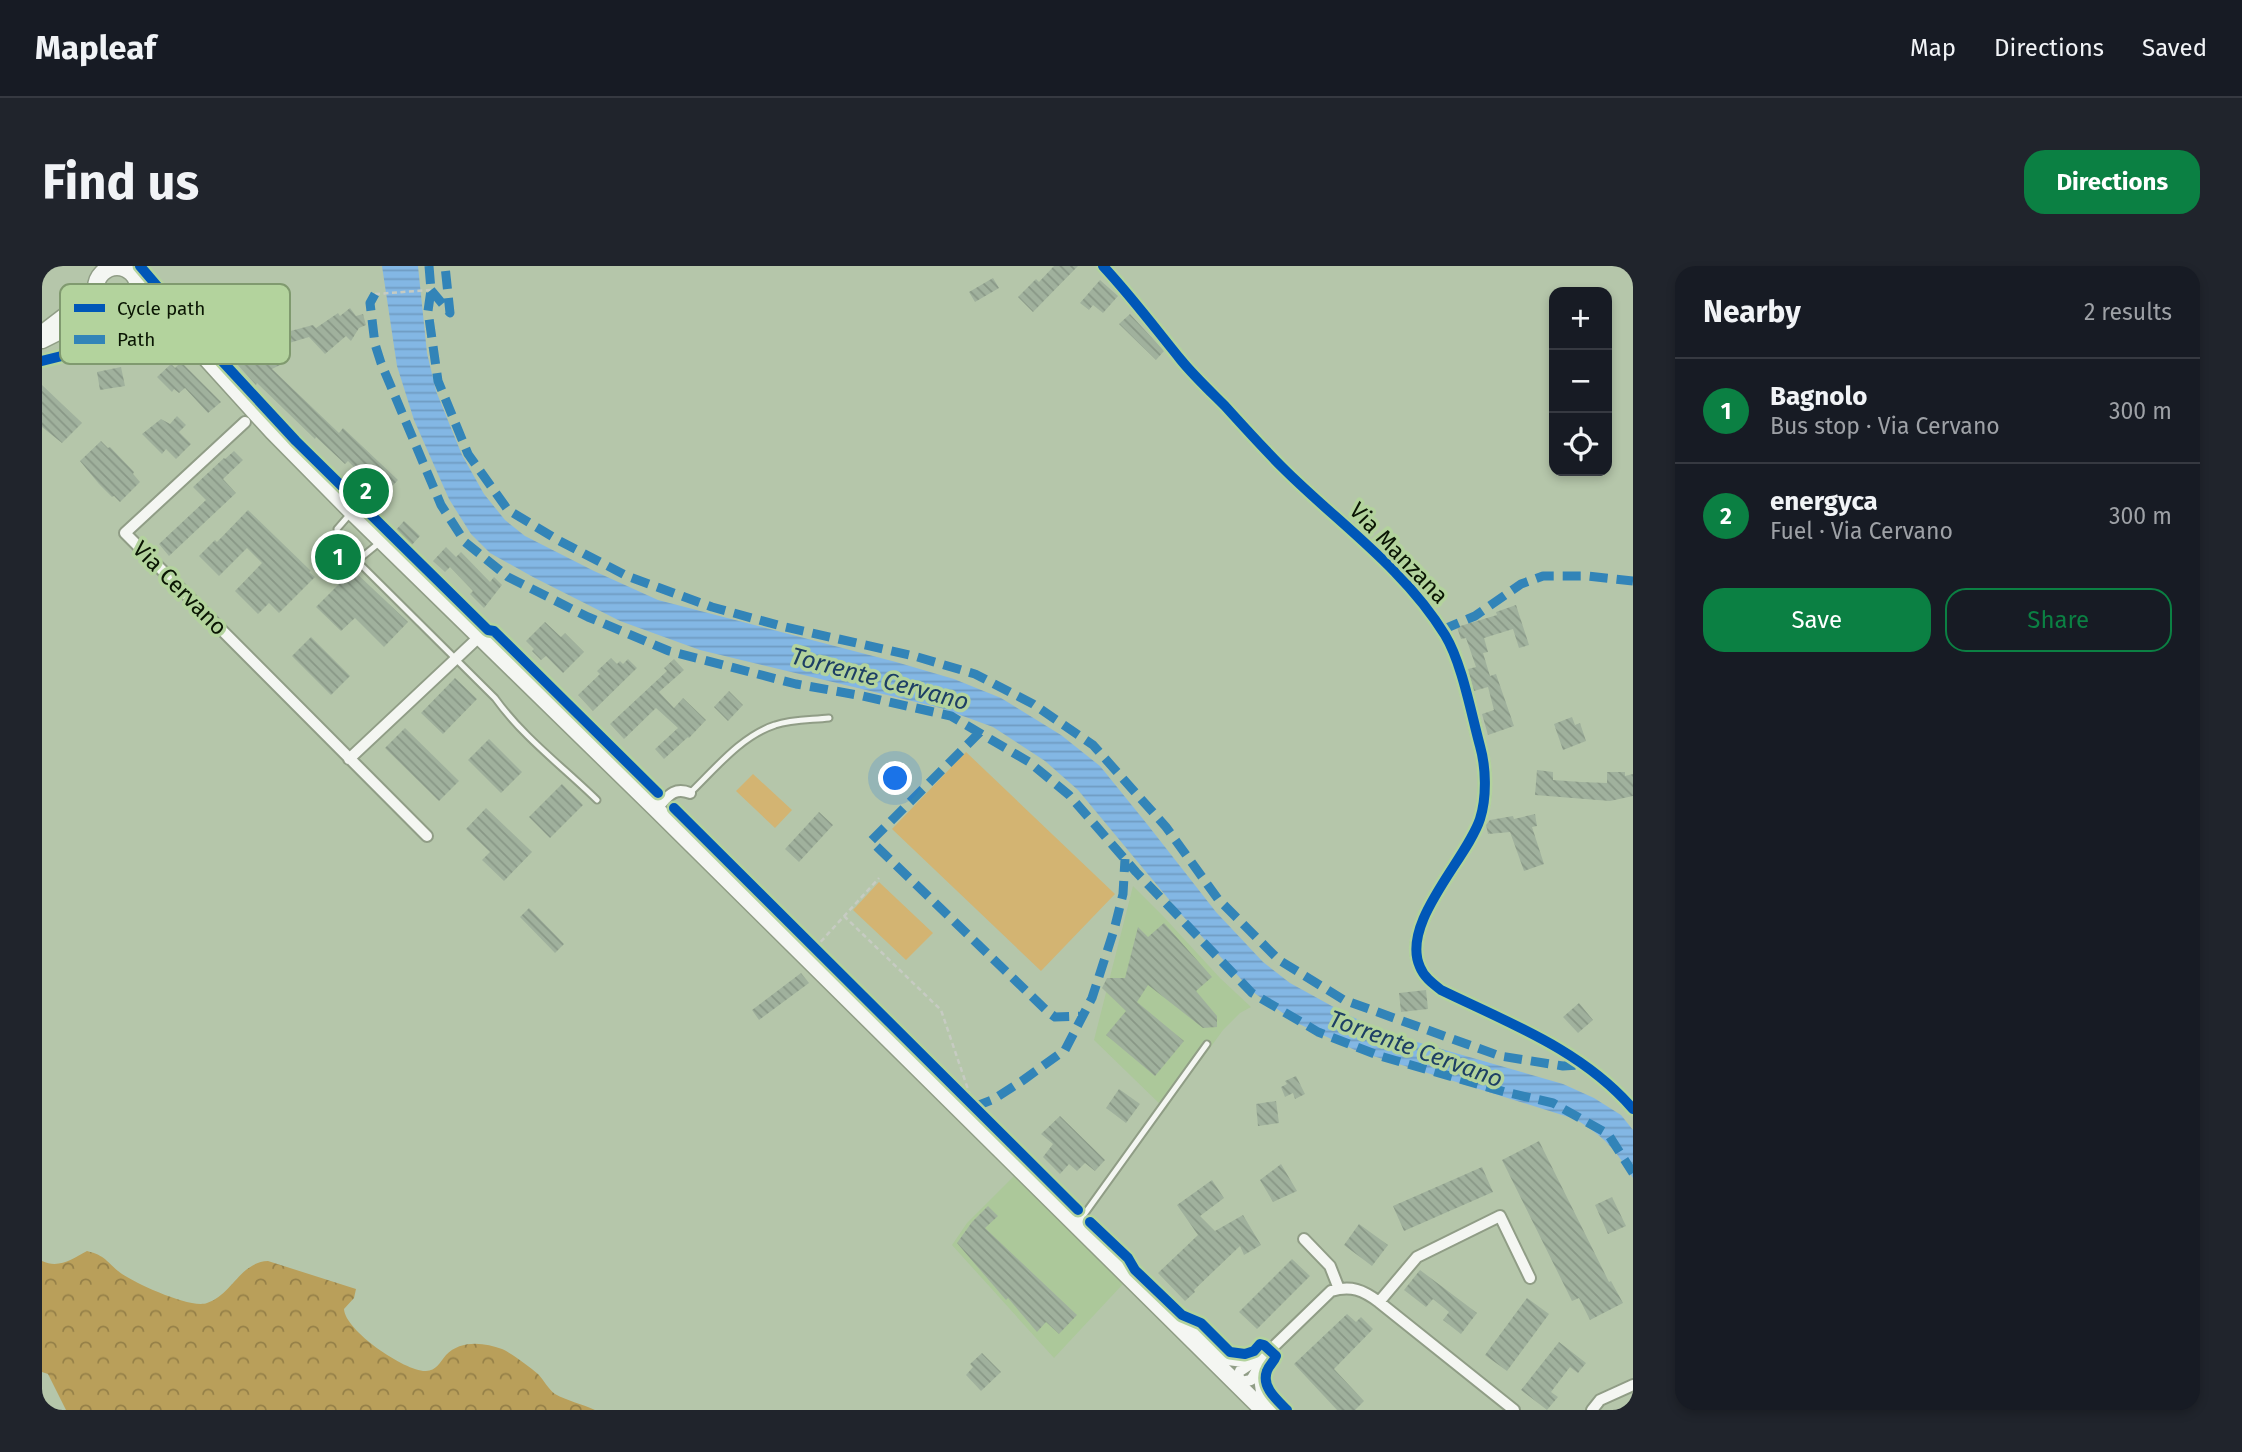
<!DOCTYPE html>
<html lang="en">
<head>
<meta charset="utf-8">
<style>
  :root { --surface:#171b24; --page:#20242c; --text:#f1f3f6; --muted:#9ea1a6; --line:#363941; --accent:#0b8043 }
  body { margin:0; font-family:"Fira Sans",sans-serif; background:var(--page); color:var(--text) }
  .controls { position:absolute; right:21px; top:21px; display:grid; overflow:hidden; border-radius:14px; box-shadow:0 4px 10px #0003 }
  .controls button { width:63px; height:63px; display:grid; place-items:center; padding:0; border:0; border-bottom:2px solid var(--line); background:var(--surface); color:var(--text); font:35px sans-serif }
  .you { position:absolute; left:854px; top:513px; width:24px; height:24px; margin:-18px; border:5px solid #fff; border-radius:50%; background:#1a73e8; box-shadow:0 0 0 10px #1a73e833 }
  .badge { display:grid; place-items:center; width:46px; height:46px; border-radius:50%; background:var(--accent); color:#fff; font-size:23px; font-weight:700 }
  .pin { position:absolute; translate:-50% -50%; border:4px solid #fff; box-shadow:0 2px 7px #0006 }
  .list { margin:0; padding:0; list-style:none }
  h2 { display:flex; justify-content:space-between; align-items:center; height:91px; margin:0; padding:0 28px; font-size:30px }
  h2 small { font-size:23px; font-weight:400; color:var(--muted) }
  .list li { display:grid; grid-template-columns:46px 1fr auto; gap:21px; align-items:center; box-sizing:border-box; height:105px; padding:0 28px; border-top:2px solid var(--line) }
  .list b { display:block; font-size:26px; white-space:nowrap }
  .list p { margin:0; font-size:23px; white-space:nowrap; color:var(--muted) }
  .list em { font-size:23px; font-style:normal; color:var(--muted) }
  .actions { display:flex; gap:14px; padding:21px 28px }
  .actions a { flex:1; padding:16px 0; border:2px solid var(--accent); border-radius:21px; text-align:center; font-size:24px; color:var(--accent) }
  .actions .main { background:var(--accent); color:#fff }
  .icon { flex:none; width:38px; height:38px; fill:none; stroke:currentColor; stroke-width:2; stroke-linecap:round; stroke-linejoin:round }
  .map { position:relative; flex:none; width:1591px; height:1144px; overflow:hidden; border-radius:21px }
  header { display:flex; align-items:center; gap:42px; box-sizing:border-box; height:98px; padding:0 35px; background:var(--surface); border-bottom:2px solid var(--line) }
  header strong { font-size:33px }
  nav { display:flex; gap:38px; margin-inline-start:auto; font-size:24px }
  .intro { display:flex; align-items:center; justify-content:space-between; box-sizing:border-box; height:168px; padding:0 42px }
  h1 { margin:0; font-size:49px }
  .button { padding:18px 32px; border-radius:21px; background:var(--accent); color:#fff; font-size:24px; font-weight:700 }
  main { display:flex; gap:42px; padding:0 42px }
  aside { flex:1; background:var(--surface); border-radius:21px; box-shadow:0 4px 10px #0003 }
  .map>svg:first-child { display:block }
  .built { fill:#acc89a }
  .forest { fill:url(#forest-crowns) }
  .pitch { fill:#d3b472 }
  .water { fill:url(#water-rules) }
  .building { fill:url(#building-back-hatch) }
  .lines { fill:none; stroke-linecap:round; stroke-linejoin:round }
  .service-casing { stroke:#909d86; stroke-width:9 }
  .minor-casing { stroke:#909d86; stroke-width:14 }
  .secondary-casing { stroke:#909d86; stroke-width:19 }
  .path { stroke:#c6cbc2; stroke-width:2.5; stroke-dasharray:5 3.5; stroke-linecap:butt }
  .service { stroke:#f4f6f2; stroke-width:5 }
  .minor { stroke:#f4f6f2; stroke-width:10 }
  .secondary { stroke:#f4f6f2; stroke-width:16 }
  .quiet { stroke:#3284b8; stroke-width:9; stroke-dasharray:18 9; stroke-linecap:butt }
  .cycleway-casing { stroke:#b3d39d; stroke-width:15 }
  .cycleway { stroke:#0057b8; stroke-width:10 }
  .labels { text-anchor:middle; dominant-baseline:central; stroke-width:7; stroke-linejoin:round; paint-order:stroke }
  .street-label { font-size:23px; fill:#0a1503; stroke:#b3d39d }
  .water-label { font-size:24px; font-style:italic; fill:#1d3f65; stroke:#b3d39d }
  .key { fill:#b3d39d; stroke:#809a6f; stroke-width:2 }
  .key-label { font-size:19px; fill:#0a1503 }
</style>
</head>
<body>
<header>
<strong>Mapleaf</strong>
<nav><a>Map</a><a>Directions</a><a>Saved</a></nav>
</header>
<div class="intro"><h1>Find us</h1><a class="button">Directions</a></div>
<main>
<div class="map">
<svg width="1591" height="1144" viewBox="0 0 1591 1144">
  <defs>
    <pattern id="forest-crowns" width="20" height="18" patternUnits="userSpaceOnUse" patternTransform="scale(1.75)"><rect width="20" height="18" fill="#b99f5a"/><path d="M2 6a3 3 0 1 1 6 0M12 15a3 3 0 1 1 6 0" fill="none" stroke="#958048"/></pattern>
    <pattern id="water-rules" width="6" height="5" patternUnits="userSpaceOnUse" patternTransform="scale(1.75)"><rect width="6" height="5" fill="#83b7e4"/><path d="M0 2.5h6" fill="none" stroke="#709cc2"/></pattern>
    <pattern id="building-back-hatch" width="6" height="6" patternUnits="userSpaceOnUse" patternTransform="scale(1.75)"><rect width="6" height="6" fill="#a0b19d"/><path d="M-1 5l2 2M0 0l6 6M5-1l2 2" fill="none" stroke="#889786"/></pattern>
  </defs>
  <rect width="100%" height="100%" fill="#b5c6aa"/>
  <path class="built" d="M1091 620 1121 650 1178 712 1209 741 1198 747 1181 764 1160 793 1142 813 1124 844 1052 774Z
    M973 909 1081 1018 1012 1092 910 979 925 957Z"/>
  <path class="forest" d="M45 985C65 990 65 997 80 1008 95 1018 149 1043 165 1037 190 1029 198 996 226 995L314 1023 312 1032 302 1043C303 1065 364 1106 384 1105 394 1105 398 1096 404 1089 418 1074 442 1076 460 1083 469 1087 488 1101 496 1108 502 1114 506 1123 513 1128 525 1135 541 1138 553 1144H24L6 1108 0 1106V995C17 1003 30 993 45 985Z"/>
  <path class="pitch" d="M924 486 1073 628 999 705 850 563Z
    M711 508 750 544 733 562 694 525Z
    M837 616 891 667 864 694 811 644Z"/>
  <path class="water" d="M340 0H376L385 87 394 125 420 189 442 228 463 254 483 270 552 305 616 334 854 396 912 413 959 432 1019 469 1058 500 1105 558 1174 646 1221 696 1248 717 1308 750 1361 772 1521 818 1552 832 1579 849 1591 864V912C1573 883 1563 871 1533 853L1315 785 1255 757 1211 726 1139 648 1036 524 1003 495 951 461 899 442 658 384 578 355 491 311 448 287 429 268 407 233 372 154 355 100Z"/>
  <path class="building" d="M1012 0H1036L991 46 976 31 994 13 997 16Z
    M951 12 957 22 933 36 927 26Z
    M1058 14 1076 30 1061 47 1051 39 1047 44 1038 37Z
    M308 42 314 50 321 48 324 59 317 62 309 75 304 70 283 88 267 71 244 78 241 67 271 59 274 62 296 47 298 50Z
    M1088 48 1122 85 1114 94 1077 58Z
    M211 81 223 93 237 87 246 95 230 103 297 167 301 162 356 214 341 230 306 195 303 198 274 171 273 173 215 117 214 119 194 97Z
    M139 96 179 136 166 147 143 122 137 127 132 123 130 126 115 111 129 98 133 102Z
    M79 101 83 120 58 124 55 106Z
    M0 119 40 157 20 177 0 161Z
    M135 150 144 159 137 166 149 178 134 193 124 183 120 188 100 168 119 153 128 158Z
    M59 175 66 182 68 181 92 206 91 208 98 216 78 236 72 230 70 231 57 218 38 195Z
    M192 185 201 194 181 213 194 227 127 290 117 278 164 234 151 221 182 192 183 193Z
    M206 244 269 305 267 306 273 311 237 347 227 337 216 348 193 325 220 297 205 282 177 310 157 290 173 274 175 276Z
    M362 255 378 270 368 281 352 266Z
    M404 281 414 291 419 286 448 316 452 311 460 319 442 342 428 328 431 325 408 301 403 306 391 295Z
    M311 304 366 356 342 381 313 352 299 365 274 341Z
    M1474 339 1487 379 1477 382 1471 363 1442 372 1446 386 1441 387 1448 410 1454 408 1472 460 1446 469 1440 448 1452 444 1446 421 1432 425 1426 403 1434 401 1424 372 1419 373 1415 361 1455 349 1454 346Z
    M503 356 519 371 523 367 542 386 521 407 504 390 499 394 490 385 492 383 484 375Z
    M269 371 308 410 289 429 250 390Z
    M569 392 575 398 578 395 581 398 586 393 595 402 551 445 536 429 558 408 555 405Z
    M632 393 642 404 617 426 632 442 641 432 664 454 647 472 646 471 622 493 613 483 636 462 614 442 582 473 568 458 625 405 622 402Z
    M413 412 435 433 401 468 379 447Z
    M687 425 701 439 686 455 672 441Z
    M1530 451 1533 459 1538 457 1544 475 1521 484 1512 458Z
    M363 462 417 515 397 535 343 482Z
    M447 473 480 506 459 527 426 494Z
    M1495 504 1511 506V514L1539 516 1565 517V506H1583V510L1591 508V530L1568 535 1493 529Z
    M520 518 541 539 508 572 487 551Z
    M444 542 490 586 462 615 440 594 448 586 424 563Z
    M777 546 791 559 757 596 743 583Z
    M1493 548 1495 560 1490 561 1502 598 1482 605 1468 566 1446 568 1444 559 1448 554 1471 550 1472 553Z
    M487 642 522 678 513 687 478 651Z
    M1122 657 1170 711 1154 725 1175 750V761L1161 762 1106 719 1095 736 1142 775 1113 810 1064 769 1084 745 1060 722 1065 712H1083L1096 661 1106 671Z
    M759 707 767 717 717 754 710 744Z
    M1384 724 1386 743 1359 746 1357 727Z
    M1537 737 1551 754 1536 767 1521 751Z
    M1254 810 1263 828 1253 833 1251 827 1243 831 1239 821 1245 818 1243 815Z
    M1077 823 1098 838 1084 857 1064 842Z
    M1234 835 1237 857 1216 860 1214 838Z
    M1018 850 1063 894 1053 905 1043 897 1035 905 1027 898 1018 908 1001 891 1011 878 999 868Z
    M1497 875 1567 1016 1569 1015 1581 1037 1548 1054 1537 1032 1530 1035 1460 894Z
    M1239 898 1255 925 1231 936 1218 914Z
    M1440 901 1451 926 1362 965 1351 940Z
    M1170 914 1182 932 1158 950 1173 965 1201 949 1219 979 1202 989 1198 980 1152 1024 1153 1026 1143 1035 1116 1007 1156 969 1135 939Z
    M1570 931 1584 960 1566 968 1553 939Z
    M946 940 956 950 943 962 1035 1049 1017 1068 1004 1056 995 1066 966 1032 964 1034 915 977 930 956Z
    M1317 958 1346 979 1330 1000 1302 979Z
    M1250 993 1268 1010 1215 1063 1197 1046Z
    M1378 1004 1435 1047 1419 1068 1401 1054 1407 1046 1391 1033 1384 1041 1362 1024Z
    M1485 1032 1507 1048 1465 1105 1443 1089Z
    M1305 1048 1314 1056 1319 1051 1331 1063 1292 1103 1322 1135 1313 1144H1295L1252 1098Z
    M1517 1076 1544 1097 1536 1107 1528 1101 1509 1126 1516 1131 1505 1144 1479 1124Z
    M940 1087 959 1106 939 1125 924 1109 931 1101 928 1098Z"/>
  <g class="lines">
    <g class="service-casing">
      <path id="service" d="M308 248 295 263 296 276 453 432C481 471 520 500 555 534
        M315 295 337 277
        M648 527C673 503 699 470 733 459 750 453 770 454 787 452
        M1036 957 1165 778"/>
    </g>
    <g class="minor-casing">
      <path id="minor" d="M1061 0C1089 30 1113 62 1139 94 1152 110 1168 125 1183 140 1202 161 1221 182 1241 202 1295 256 1362 302 1403 369 1420 397 1429 447 1438 480 1444 501 1445 531 1438 553 1425 593 1358 657 1378 701 1382 711 1390 717 1399 724 1467 757 1540 784 1591 843
        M203 156 83 267 385 570
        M307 493 437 371
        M614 543C625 532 631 520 648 527
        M1262 973 1288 1000 1297 1023
        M1337 1036 1375 991 1458 950 1488 1012
        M1143 1061 1161 1070 1186 1094 1209 1097
        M1225 1087 1209 1114 1194 1117 1198 1105 1225 1087 1289 1025C1309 1019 1321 1024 1337 1036L1472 1144
        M1216 1104 1219 1126 1234 1144
        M1550 1144 1558 1134 1591 1119"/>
    </g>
    <g class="secondary-casing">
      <path id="secondary" d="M54 22a21 21 0 1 1 42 0a21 21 0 1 1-42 0Z
        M96 24 124 48 231 166 310 246 614 543 1221 1144
        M6 63 40 37 54 21
        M0 74 24 62 75 43"/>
    </g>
    <path class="path" d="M333 28 389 24
      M802 650 899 744 930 835
      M773 682 837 612"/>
    <use href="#service" class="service"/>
    <use href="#minor" class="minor"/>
    <use href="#secondary" class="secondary"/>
    <path class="quiet" d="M387 0 389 24 386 45 396 115 426 188 466 244 516 274 585 310 670 341 739 360 872 390 933 408 991 438 1051 479 1124 561 1176 633 1237 694 1302 734 1458 790 1521 800 1539 799
      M389 24 408 47 403 0
      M333 28 328 37 333 78 339 97 399 239 423 276 466 311 546 351 627 385 754 418 821 430 909 450 987 496 1027 529 1094 606 1210 727 1276 766 1338 790 1463 826 1511 837 1566 868 1591 907
      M1400 364 1433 350 1479 318 1501 310H1546L1591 315
      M938 466 829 575 1006 746 1013 751 1041 750
      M932 841 952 833 980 815 1023 784 1050 732 1072 664 1081 628 1083 593"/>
    <g class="cycleway-casing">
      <path id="cycleway" d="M98 0 168 82 254 175 446 364 452 365 616 527
        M1061 0C1089 30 1113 62 1139 94 1152 110 1168 125 1183 140 1202 161 1221 182 1241 202 1295 256 1362 302 1403 369 1420 397 1429 447 1438 480 1444 501 1445 531 1438 553 1425 593 1358 657 1378 701 1382 711 1390 717 1399 724 1467 757 1540 784 1591 843
        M0 95 76 76 101 74 132 77
        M632 542 1036 944
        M1048 956 1086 992 1093 1004 1140 1049 1159 1057 1188 1086 1203 1088 1212 1085 1218 1078 1222 1079 1234 1090C1232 1096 1227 1099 1225 1105 1219 1121 1235 1134 1245 1144"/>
    </g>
    <use href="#cycleway" class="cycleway"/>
  </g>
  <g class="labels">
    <g class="street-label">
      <text transform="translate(1357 287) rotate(46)">Via Manzana</text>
      <text transform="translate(138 322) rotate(45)">Via Cervano</text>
    </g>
    <g class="water-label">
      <text transform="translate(838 413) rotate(15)">Torrente Cervano</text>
      <text transform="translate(1374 783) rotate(20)">Torrente Cervano</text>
    </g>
  </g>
  <rect x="18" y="18" width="230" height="80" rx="10" class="key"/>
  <rect x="32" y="38" width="31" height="8" fill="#0057b8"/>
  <rect x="32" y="69" width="31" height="9" fill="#3284b8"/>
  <g class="key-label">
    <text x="75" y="49">Cycle path</text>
    <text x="75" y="80">Path</text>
  </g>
</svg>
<div class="controls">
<button>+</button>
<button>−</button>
<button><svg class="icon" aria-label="locate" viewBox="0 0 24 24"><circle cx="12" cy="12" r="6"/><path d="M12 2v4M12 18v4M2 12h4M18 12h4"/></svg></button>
</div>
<div class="you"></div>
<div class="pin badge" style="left:296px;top:291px">1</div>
<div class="pin badge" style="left:324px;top:225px">2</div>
</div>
<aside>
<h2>Nearby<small>2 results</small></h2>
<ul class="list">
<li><span class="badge">1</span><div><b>Bagnolo</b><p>Bus stop · Via Cervano</p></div><em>300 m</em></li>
<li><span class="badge">2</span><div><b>energyca</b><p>Fuel · Via Cervano</p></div><em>300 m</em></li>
</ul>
<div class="actions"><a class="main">Save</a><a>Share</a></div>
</aside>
</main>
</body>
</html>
